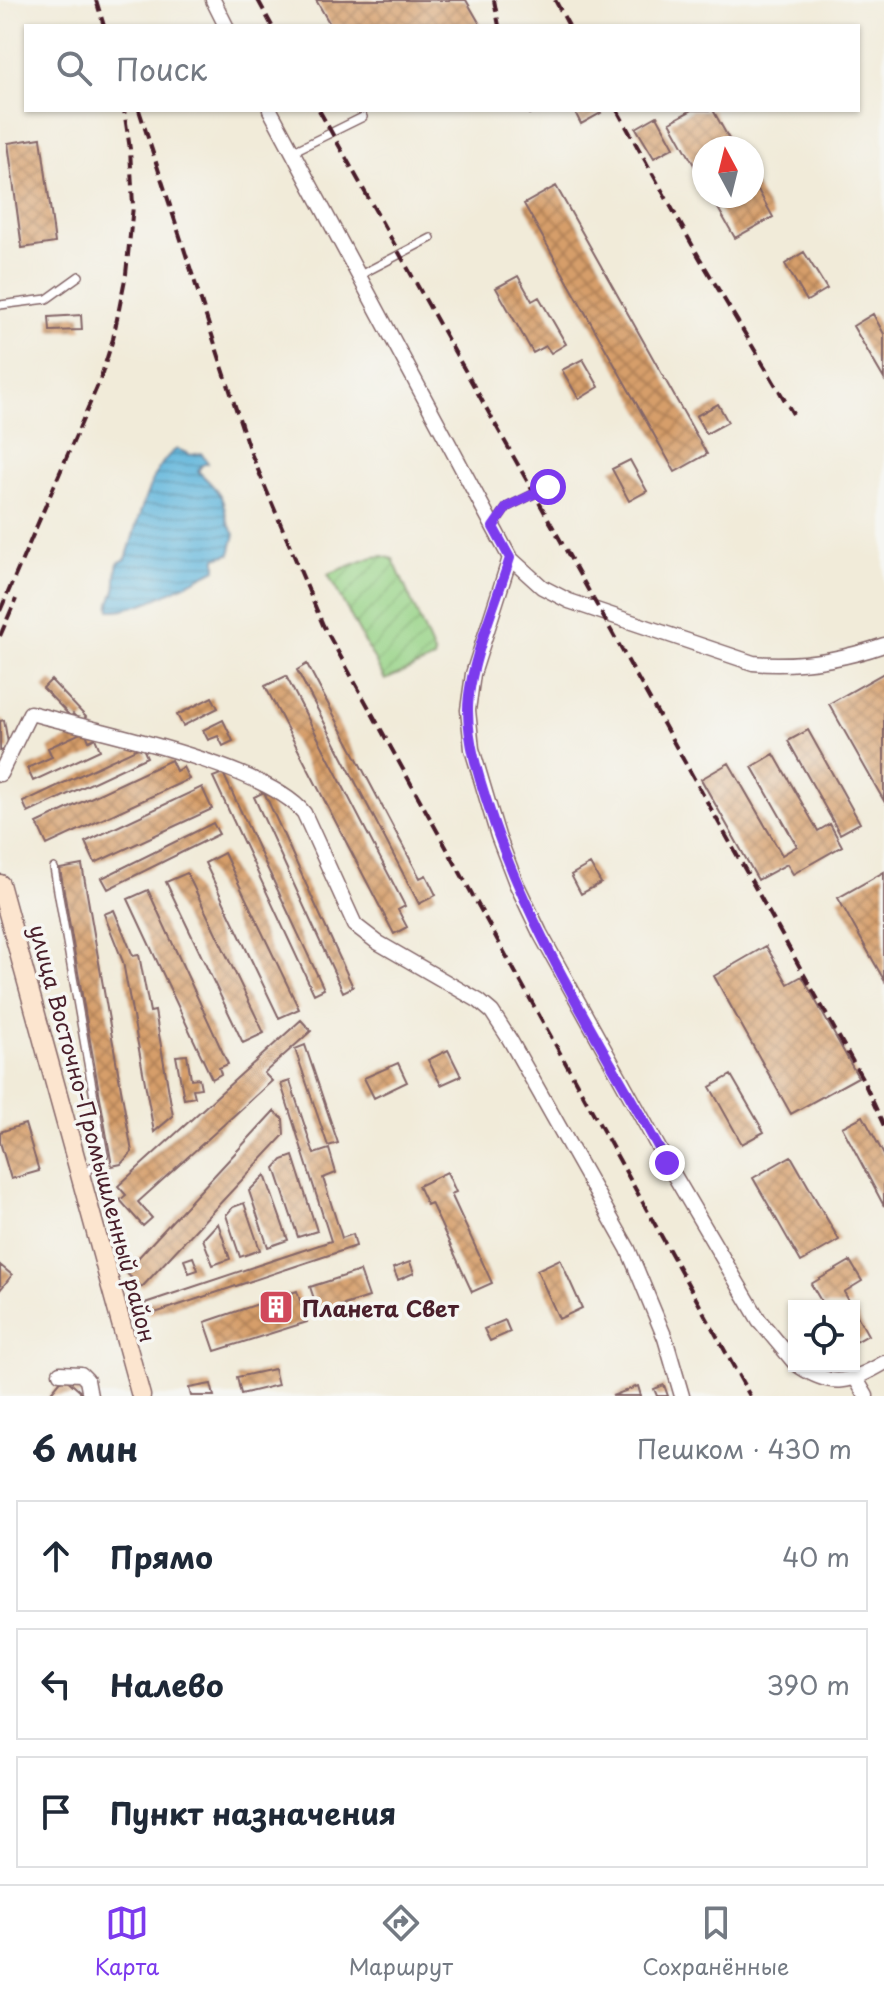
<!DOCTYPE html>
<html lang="ru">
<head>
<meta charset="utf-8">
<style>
  :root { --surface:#fff; --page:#f6f6f7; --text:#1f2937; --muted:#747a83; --line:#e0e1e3; --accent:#7c3aed }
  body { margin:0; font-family:"Playpen Sans",sans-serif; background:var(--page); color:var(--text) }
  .controls { position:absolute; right:24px; bottom:24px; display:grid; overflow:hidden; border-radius:0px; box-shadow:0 2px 6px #0004 }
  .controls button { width:72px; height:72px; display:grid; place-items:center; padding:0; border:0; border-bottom:2px solid var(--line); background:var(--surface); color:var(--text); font:40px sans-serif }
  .compass { position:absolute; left:692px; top:136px; width:72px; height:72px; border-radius:50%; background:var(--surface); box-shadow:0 2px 6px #0004; rotate:353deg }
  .stop { position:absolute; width:24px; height:24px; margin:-18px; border:6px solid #7c3aed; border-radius:50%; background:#fff }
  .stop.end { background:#7c3aed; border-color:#fff; box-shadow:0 2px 8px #0008 }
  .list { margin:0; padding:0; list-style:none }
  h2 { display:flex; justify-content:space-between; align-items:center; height:104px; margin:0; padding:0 32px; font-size:34px }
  h2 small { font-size:26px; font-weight:400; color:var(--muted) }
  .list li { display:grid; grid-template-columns:52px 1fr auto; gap:24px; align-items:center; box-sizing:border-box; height:112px; margin:0 16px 16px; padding:0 16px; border:2px solid var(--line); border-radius:0px }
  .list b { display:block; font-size:30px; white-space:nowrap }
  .list em { font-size:26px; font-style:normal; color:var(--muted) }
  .icon { flex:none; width:44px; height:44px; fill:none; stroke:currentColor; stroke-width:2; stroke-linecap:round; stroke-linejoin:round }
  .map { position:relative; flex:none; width:884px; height:1396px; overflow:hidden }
  .search { position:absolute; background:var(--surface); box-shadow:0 2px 6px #0004; left:24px; right:24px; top:24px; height:88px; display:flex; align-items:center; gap:20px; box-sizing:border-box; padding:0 28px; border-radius:0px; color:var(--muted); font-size:30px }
  .sheet { height:488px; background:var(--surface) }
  nav { display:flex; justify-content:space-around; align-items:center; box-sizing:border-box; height:112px; border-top:2px solid var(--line); background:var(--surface); font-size:22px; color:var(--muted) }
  nav a { display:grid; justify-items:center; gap:4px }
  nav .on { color:var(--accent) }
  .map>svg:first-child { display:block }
  .garden { fill:url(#garden-furrows); stroke:#717959; stroke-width:2 }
  .water { fill:url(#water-rules); stroke:#546a83; stroke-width:2 }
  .building { fill:url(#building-cross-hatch) }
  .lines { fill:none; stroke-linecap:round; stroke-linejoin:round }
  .lane-casing { stroke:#846668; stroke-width:10 }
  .street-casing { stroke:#846668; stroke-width:17 }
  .secondary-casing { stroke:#846668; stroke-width:21 }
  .lane { stroke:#fff; stroke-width:7 }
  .street { stroke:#fff; stroke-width:14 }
  .secondary { stroke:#fce5cf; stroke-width:18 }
  .rail { stroke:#4a1f2b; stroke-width:4; stroke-dasharray:12 6; stroke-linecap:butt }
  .route { stroke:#7c3aed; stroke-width:10 }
  .labels { text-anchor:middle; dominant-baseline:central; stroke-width:7; stroke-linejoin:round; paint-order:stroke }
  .street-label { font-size:22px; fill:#4a1f2b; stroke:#f6f6f2 }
  .poi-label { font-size:22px; font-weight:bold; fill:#4a1f2b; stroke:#f6f6f2; text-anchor:start }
</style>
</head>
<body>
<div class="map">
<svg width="884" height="1396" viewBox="0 0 884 1396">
  <defs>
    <pattern id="garden-furrows" width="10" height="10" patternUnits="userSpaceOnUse" patternTransform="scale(2)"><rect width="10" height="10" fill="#98d387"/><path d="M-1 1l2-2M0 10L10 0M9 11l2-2" fill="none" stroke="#84b575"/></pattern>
    <pattern id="water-rules" width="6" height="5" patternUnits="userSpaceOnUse" patternTransform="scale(2)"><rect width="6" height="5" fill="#5eb5db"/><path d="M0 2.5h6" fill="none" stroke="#5093b2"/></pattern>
    <pattern id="building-cross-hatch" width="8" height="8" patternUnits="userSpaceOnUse" patternTransform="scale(2)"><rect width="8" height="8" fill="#d69e6a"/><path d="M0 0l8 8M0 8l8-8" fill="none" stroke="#b08057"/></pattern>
  </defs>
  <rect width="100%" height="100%" fill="#f6f6f2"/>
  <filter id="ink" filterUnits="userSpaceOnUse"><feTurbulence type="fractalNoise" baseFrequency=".0125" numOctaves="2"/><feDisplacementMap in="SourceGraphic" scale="16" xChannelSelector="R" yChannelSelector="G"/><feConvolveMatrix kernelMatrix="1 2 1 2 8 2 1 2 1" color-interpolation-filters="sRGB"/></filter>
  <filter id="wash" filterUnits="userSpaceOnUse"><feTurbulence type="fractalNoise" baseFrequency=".006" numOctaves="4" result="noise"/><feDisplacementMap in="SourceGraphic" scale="32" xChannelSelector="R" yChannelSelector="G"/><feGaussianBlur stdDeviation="1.8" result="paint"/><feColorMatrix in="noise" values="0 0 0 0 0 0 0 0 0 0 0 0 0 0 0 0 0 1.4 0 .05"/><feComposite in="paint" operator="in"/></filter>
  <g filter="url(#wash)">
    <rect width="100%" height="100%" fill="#f1ebd9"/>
    <path class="garden" d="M383 556 393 559 435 655 434 659 385 680 328 574 373 557Z"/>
    <path class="water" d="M177 449 191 455 201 453 208 463 202 465 198 471C206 479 215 486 221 497 228 512 222 517 235 534L230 554 216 558V569C188 583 140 611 110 610 108 600 113 599 115 590 117 581 115 573 118 563L126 559C136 530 149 465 177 449Z"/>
    <g id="blocks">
      <path class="building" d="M316 0H466L481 26H331Z
        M574 110H599L601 113 581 124Z
        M692 110H713L734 148H704V183L670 122Z
        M657 116 674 147 654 158 636 128Z
        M41 138 55 243 22 248 8 143Z
        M752 179 773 217 735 238 711 196H752Z
        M556 186 707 454 675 472 524 204Z
        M804 252 827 289 807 301 785 264Z
        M518 276 532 301 539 297 566 344 551 353 546 346 533 353 496 288Z
        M873 314 884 334V379L853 326Z
        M81 315 82 330 50 331 49 317Z
        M583 359 599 387 579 399 562 370Z
        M718 404 728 422 706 434 696 416Z
        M630 460 647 491 629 501 612 469Z
        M307 664 420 878 426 875 436 895 419 904 297 670Z
        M884 673V801L829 704Z
        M286 676 405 906 398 910 407 927 394 934 265 686Z
        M51 680 86 717 81 722 73 714 71 717 43 688Z
        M212 697 218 708 183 726 177 715Z
        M4 720 9 749 0 751V721Z
        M223 720 233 741 223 746 218 736 208 740 203 730Z
        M808 730 860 823 840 834 788 741Z
        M85 731 89 741 95 738 100 750 33 781 27 768 52 757 48 748Z
        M142 746 147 757 28 813 23 802Z
        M774 754 818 831 830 824 842 846 793 874 787 864 758 880 701 779 729 763 782 855 797 846 752 767Z
        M171 760 176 771 183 767 189 779 47 845 37 823Z
        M223 773 324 989 314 994 213 777Z
        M202 787 212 809 95 863 85 842Z
        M264 792 353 987 343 992 254 797Z
        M213 823 219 834 108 889 102 878Z
        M224 853 299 1009 279 1018 205 863Z
        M590 864 601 883 581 894 571 875Z
        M82 865 132 1152 121 1164 112 1166 60 869Z
        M884 872V980L838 898Z
        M187 873 264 1033 243 1043 166 882Z
        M148 890 228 1064 219 1068 221 1074 212 1079 128 899Z
        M114 910 133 956 139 955 150 1012 155 1011 173 1116 154 1132 123 962 104 914Z
        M766 946 788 984 802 976 858 1077 791 1114 714 976Z
        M301 1020 311 1031 264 1073 272 1081 138 1202 152 1218 143 1226 120 1200 126 1195 118 1186Z
        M305 1045 338 1143 328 1146 295 1049Z
        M448 1050 461 1076 441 1085 428 1060Z
        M187 1055 191 1079 199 1078 201 1088 193 1089 195 1097 184 1099 176 1056Z
        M398 1063 407 1082 374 1098 364 1078Z
        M731 1075 764 1132 742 1144 710 1087Z
        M290 1081 314 1154 329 1149 336 1173 323 1178 342 1238 353 1234 356 1246 149 1315 145 1303 331 1241 281 1084Z
        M274 1111 283 1119 284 1135 142 1287 125 1272Z
        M863 1116 884 1155V1206L842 1127Z
        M25 1124 39 1171 11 1179 0 1142V1132Z
        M293 1156 317 1231 298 1237 275 1168 282 1160Z
        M791 1156 839 1240 801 1262 753 1178Z
        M447 1172 456 1192 451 1194 492 1283 472 1292 431 1203 427 1205 418 1186Z
        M265 1175 288 1240 268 1247 249 1191Z
        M244 1203 260 1250 240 1257 226 1215 233 1207Z
        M218 1223 230 1259 213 1265 203 1239Z
        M193 1257 198 1270 189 1273 184 1260Z
        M560 1259 582 1308 559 1319 537 1270Z
        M850 1261 862 1281 844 1292 852 1306H824L811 1284Z
        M410 1262 414 1273 398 1280 393 1268Z
        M0 1265 12 1275 0 1290Z
        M360 1271 369 1297 319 1313 310 1287Z
        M297 1291 307 1322 215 1351 205 1322Z
        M854 1310 868 1335 854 1343Z
        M505 1320 510 1332 490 1341 484 1329Z
        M274 1369 278 1385 241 1394 237 1377Z
        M64 1377 83 1394 81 1396H48Z
        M211 1384 214 1396H191L189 1388Z
        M664 1385 668 1396H657L654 1389Z
        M638 1386 641 1396H612Z"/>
    </g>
  </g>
  <g filter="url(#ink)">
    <use href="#blocks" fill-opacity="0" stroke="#846668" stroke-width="2"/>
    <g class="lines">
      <g class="lane-casing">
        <path id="lane" d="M292 152 363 117
          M358 276 431 238
          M0 305 47 299 79 276
          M493 527 507 507 548 487
          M54 868 104 1155 84 1175"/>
      </g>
      <g class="street-casing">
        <path id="street" d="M213 0 226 26
          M270 110 510 558 542 587 569 601 753 663C798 667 841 660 884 645
          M510 558 473 674 468 710 472 749 498 836 516 883 540 933 667 1163 759 1320 794 1362
          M0 774 30 713C94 730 266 765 304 813L355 925 377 942 479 1001 492 1012 510 1040 628 1249 665 1338 682 1396
          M799 1366C833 1389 851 1382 884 1363
          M60 1373 81 1374 87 1380 90 1396
          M856 1379 866 1396"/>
      </g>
      <g class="secondary-casing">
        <path id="secondary" d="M0 884 141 1396"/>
      </g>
      <use href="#lane" class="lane"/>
      <use href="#street" class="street"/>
      <use href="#secondary" class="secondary"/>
      <path class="rail" d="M96 0 104 26
        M258 0 272 26
        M494 0 499 26
        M555 0 569 26
        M139 110 248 446 323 625 750 1396
        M319 110 862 1078 884 1126
        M529 110 531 114
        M617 110 699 257 793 414
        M0 611 100 380 113 339 126 274 133 206 130 149 124 110
        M0 636 16 599"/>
    </g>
  </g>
  <g class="lines" filter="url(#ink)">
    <path class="route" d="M548 487 507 507 493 527 510 558C497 600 468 667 468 710 468 742 478 775 488 805 528 932 603 1046 667 1163"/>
  </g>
  <defs>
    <g id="building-square" transform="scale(1.8)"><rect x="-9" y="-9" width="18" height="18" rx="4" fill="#d1495b" stroke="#f6f6f2"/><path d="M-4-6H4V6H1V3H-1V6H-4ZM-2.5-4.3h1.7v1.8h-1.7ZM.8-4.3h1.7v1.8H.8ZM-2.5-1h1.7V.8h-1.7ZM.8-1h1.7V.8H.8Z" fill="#fff"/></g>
  </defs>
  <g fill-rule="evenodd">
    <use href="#building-square" x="276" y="1307"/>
  </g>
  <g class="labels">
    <g class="street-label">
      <text transform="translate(94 1133) rotate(75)">улица Восточно-Промышленный район</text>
    </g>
    <g class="poi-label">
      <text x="302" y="1307">Планета Свет</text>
    </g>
  </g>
</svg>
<div class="controls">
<button><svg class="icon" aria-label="locate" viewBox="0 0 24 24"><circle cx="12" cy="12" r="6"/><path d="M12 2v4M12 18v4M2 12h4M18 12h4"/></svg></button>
</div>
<svg class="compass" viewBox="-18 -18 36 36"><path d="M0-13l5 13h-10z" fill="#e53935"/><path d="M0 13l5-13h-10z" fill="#747a83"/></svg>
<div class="stop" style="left:548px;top:487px"></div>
<div class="stop end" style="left:667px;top:1163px"></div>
<div class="search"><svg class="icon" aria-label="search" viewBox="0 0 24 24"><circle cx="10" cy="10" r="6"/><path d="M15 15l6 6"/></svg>Поиск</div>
</div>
<section class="sheet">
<h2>6 мин<small>Пешком · 430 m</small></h2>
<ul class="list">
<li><svg class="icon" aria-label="ahead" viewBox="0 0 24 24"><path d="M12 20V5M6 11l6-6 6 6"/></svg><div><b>Прямо</b></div><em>40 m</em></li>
<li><svg class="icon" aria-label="left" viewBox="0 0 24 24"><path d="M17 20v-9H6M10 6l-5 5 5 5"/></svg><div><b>Налево</b></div><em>390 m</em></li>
<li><svg class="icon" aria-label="arrive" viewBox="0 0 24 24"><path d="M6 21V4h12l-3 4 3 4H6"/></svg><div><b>Пункт назначения</b></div></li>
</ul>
</section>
<nav>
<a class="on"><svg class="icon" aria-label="map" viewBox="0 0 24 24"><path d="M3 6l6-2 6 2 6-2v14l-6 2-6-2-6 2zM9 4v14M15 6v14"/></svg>Карта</a>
<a><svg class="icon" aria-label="directions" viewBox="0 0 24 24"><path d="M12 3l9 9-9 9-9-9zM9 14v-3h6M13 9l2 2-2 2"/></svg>Маршрут</a>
<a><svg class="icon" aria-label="saved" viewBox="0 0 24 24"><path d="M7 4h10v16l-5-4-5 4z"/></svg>Сохранённые</a>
</nav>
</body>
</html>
